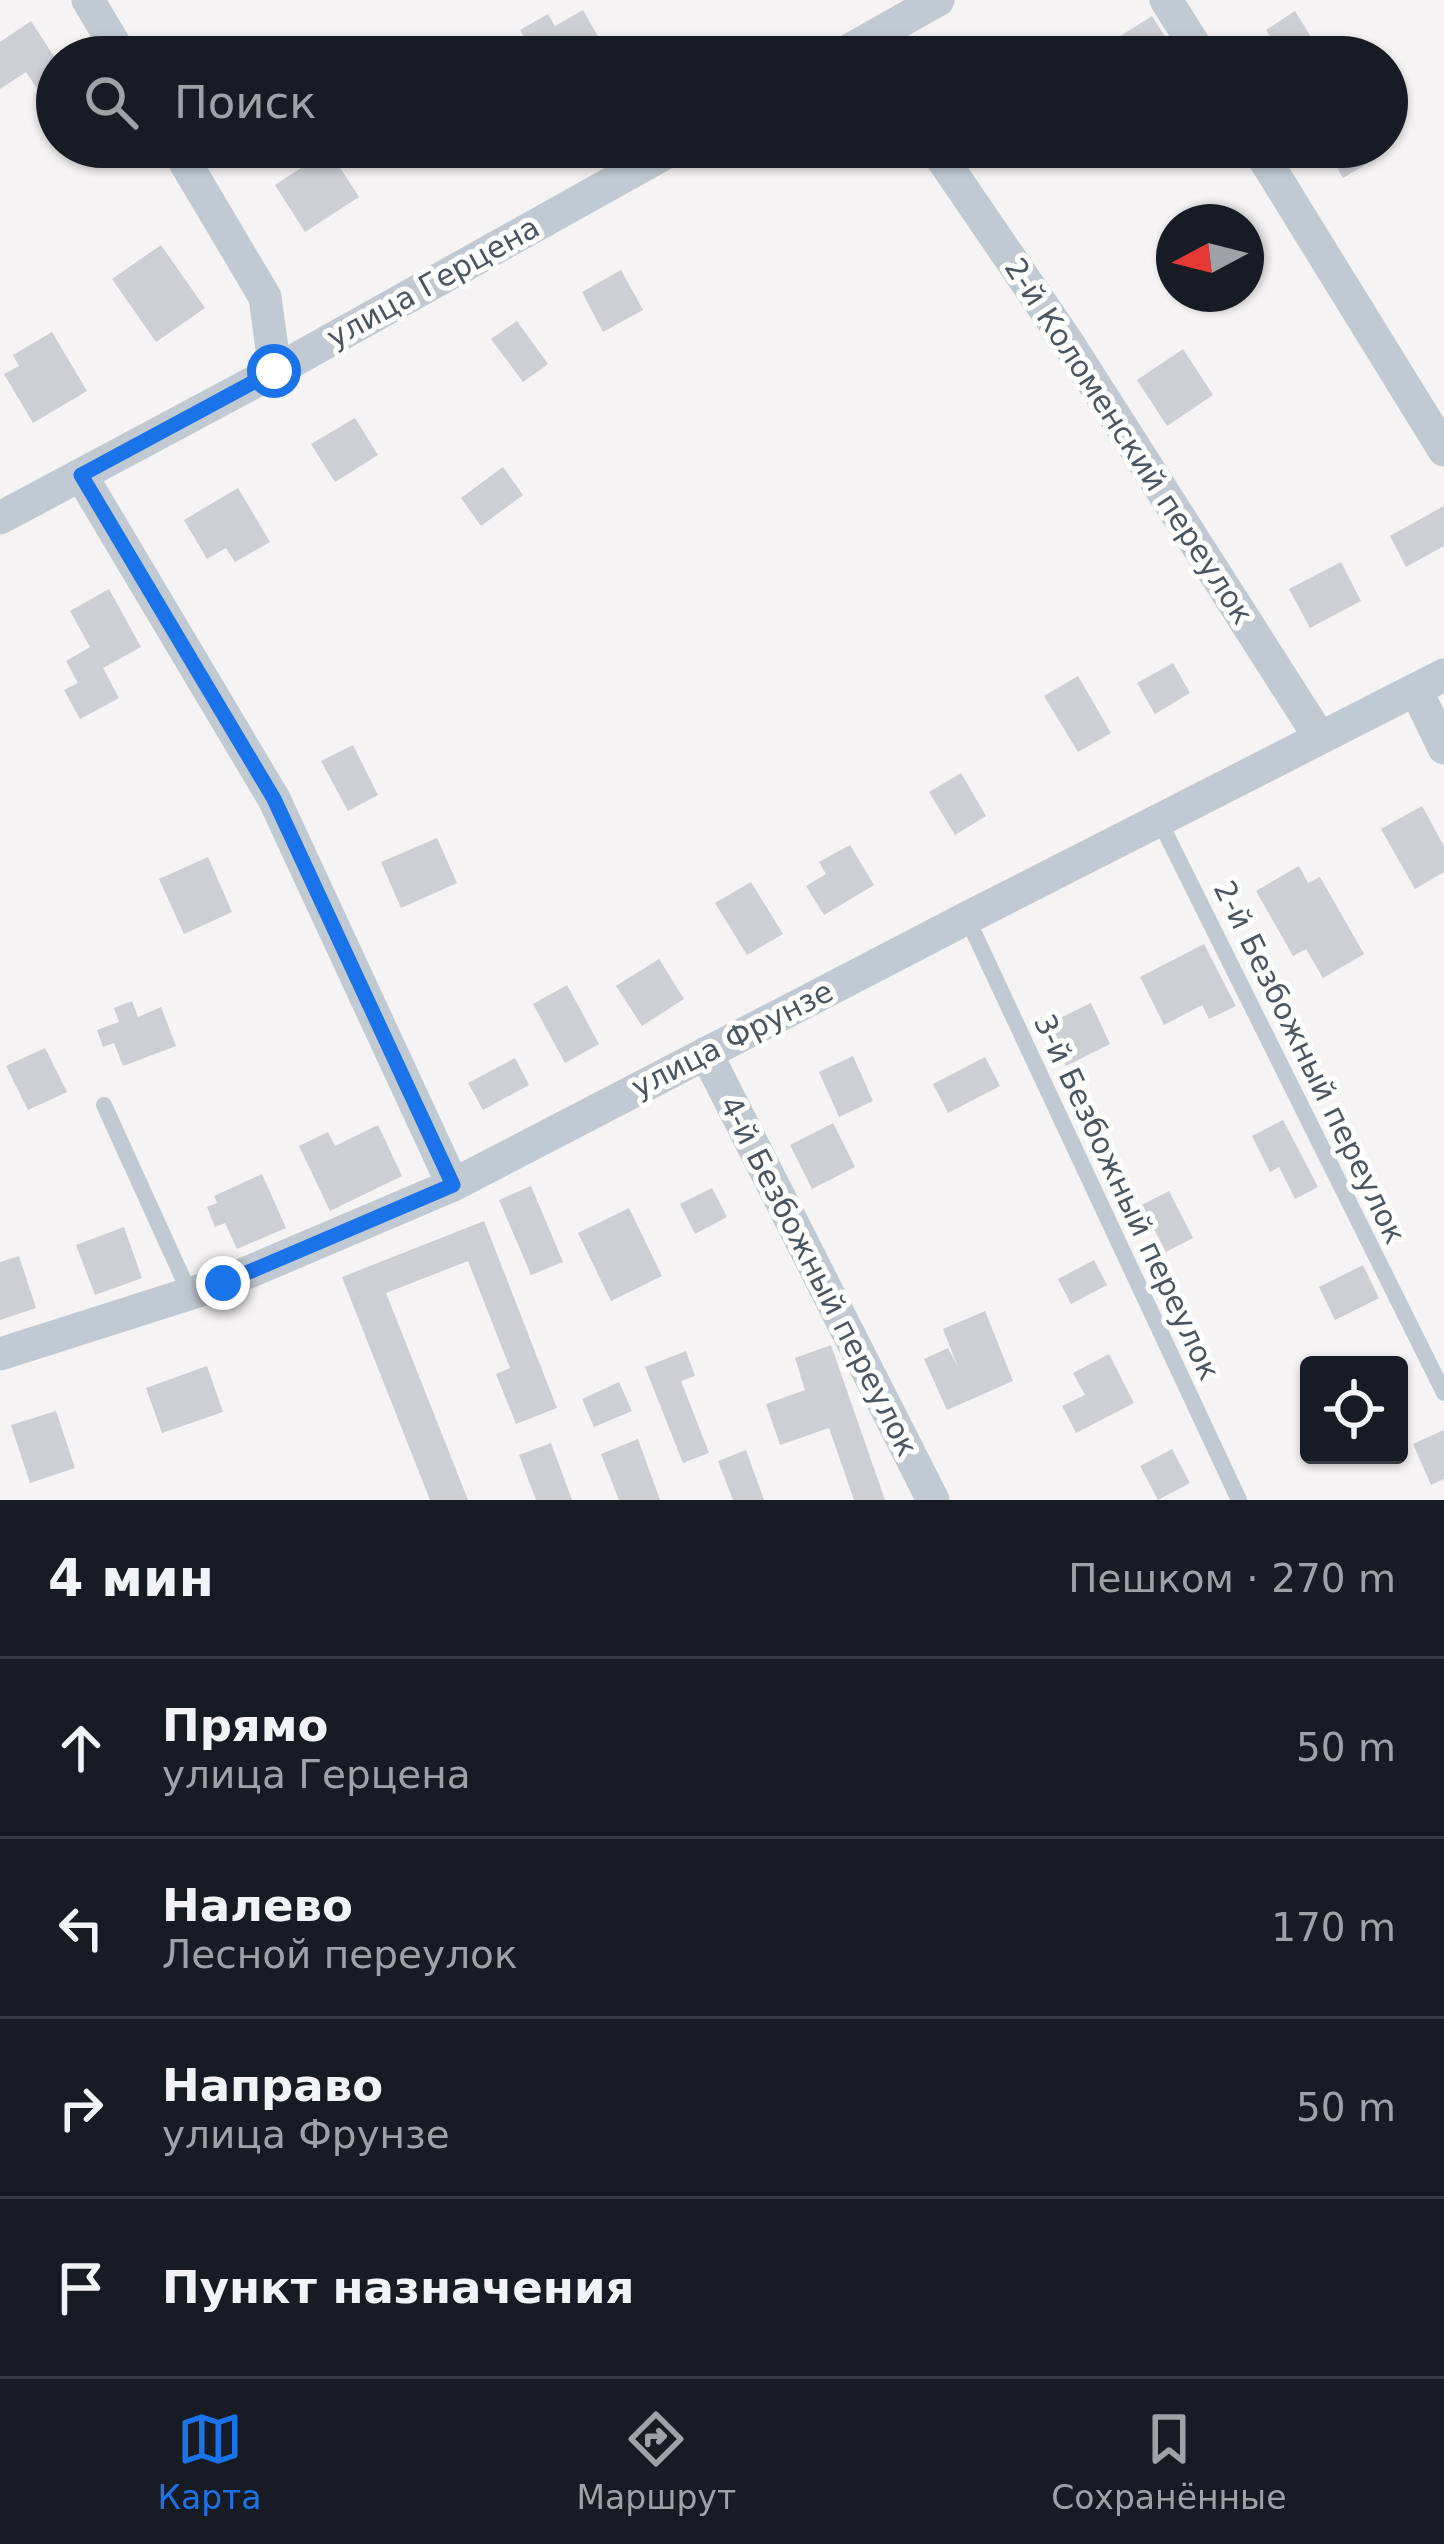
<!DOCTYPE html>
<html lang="ru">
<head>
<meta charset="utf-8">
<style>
  :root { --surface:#171b24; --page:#242831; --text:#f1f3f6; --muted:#9ea1a6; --line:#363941; --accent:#1a73e8 }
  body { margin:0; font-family:"DejaVu Sans",sans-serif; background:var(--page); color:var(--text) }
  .controls { position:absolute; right:36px; bottom:36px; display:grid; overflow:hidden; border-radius:12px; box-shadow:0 3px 9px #0004 }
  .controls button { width:108px; height:108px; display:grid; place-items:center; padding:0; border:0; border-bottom:3px solid var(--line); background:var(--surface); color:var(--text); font:60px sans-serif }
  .compass { position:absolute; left:1156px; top:204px; width:108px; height:108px; border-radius:50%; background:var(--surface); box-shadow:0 3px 9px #0004; rotate:263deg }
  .stop { position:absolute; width:36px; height:36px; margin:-27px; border:9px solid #1a73e8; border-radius:50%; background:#fff }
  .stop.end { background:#1a73e8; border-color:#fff; box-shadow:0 3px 12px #0008 }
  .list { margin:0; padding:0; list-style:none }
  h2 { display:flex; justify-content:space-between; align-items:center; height:156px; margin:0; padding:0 48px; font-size:51px }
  h2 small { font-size:39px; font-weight:400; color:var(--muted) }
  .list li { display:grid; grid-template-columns:78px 1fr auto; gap:36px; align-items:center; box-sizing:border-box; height:180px; padding:0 48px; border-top:3px solid var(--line) }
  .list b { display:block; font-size:45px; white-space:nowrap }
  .list p { margin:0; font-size:39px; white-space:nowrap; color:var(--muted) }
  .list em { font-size:39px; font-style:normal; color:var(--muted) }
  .icon { flex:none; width:66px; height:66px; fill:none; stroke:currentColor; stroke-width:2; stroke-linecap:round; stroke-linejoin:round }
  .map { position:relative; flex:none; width:1444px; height:1500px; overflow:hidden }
  .search { position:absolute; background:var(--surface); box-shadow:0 3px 9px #0004; left:36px; right:36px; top:36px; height:132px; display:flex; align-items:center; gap:30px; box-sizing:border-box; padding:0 42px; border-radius:66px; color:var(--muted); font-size:45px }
  .sheet { height:876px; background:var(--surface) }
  nav { display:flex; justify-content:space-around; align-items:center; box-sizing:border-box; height:168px; border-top:3px solid var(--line); background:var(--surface); font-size:33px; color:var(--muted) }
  nav a { display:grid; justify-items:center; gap:6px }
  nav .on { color:var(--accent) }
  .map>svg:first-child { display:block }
  .building { fill:#cdcfd5 }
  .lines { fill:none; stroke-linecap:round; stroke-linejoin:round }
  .lane { stroke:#c1cad2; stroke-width:16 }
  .street { stroke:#c1cad2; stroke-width:33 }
  .route { stroke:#1a73e8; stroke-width:15 }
  .labels { text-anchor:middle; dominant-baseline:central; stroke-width:10; stroke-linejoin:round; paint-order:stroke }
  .street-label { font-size:30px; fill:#4a5661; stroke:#fff }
</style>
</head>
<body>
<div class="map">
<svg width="1444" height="1500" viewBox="0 0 1444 1500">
  <rect width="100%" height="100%" fill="#f5f3f3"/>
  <path class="building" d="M583 10 605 49 592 57H536L520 30 548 14 555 26Z
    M1295 11 1313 40 1283 57 1266 30Z
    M1152 16 1178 57H1103L1098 50Z
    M31 21 57 61V74L36 87 26 72 0 89V42Z
    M305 147H327L359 197 305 232 275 185 304 166 296 153Z
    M404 147H458L443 156 437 148 413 162Z
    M857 147H888L865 160Z
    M1325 147H1364L1372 161 1343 178Z
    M1246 224 1265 255 1246 267Z
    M161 245 205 308 156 342 112 279Z
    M621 270 643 310 603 332 582 292Z
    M517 321 548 364 523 382 491 339Z
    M52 332 87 391 33 423 4 374 19 366 13 355Z
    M1183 349 1213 395 1167 426 1137 380Z
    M355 418 378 455 335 482 311 444Z
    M503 467 523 495 481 526 461 498Z
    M238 488 270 542 235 562 226 548 207 559 184 520Z
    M1444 506V546L1406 567 1390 536Z
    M1341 562 1361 601 1310 628 1289 589Z
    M109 589 141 647 103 668 119 698 80 719 64 690 78 683 66 661 90 647 70 611Z
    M1173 663 1190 693 1155 714 1137 683Z
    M1078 676 1111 733 1078 752 1044 696Z
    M353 745 378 795 348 811 321 761Z
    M961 773 986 816 955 835 929 792Z
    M1422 806 1444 846V872L1415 889 1381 829Z
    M437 838 457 883 401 908 381 862Z
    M850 845 874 885 824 915 806 886 826 874 819 862Z
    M208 857 232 912 184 934 159 879Z
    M1299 866 1308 883 1320 877 1364 954 1323 978 1306 949 1293 956 1256 891Z
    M751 882 783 934 747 955 715 903Z
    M1204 944 1236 1006 1209 1019 1202 1005 1164 1025 1140 977Z
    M659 959 684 999 642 1026 616 986Z
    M567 985 599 1044 565 1063 533 1004Z
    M132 1001 138 1017 161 1007 176 1046 123 1066 114 1043 103 1047 97 1030 119 1022 114 1008Z
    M1091 1003 1110 1044 1066 1066 1046 1025Z
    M45 1048 67 1092 28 1110 6 1066Z
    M853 1056 873 1101 839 1117 819 1072Z
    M985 1057 1000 1086 948 1113 933 1084Z
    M515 1058 529 1085 483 1110 468 1083Z
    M1283 1120 1318 1187 1295 1199 1279 1167 1270 1172 1252 1136Z
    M833 1123 855 1167 812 1189 790 1145Z
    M378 1125 402 1176 330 1211 299 1146 328 1132 335 1146Z
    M262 1174 286 1228 237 1249 225 1223 215 1227 207 1207 217 1203 214 1196Z
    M531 1186 563 1262 531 1275 499 1200Z
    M712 1188 727 1217 695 1234 680 1204Z
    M1169 1191 1193 1238 1166 1252 1154 1229 1142 1235 1130 1211Z
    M629 1208 662 1276 611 1301 578 1233Z
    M484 1221 557 1408 516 1424 496 1374 510 1368 468 1261 386 1293 468 1500H430L342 1277Z
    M124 1227 142 1278 95 1295 76 1245Z
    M19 1256 36 1308 0 1320V1262Z
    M1094 1260 1107 1285 1071 1304 1058 1279Z
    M1363 1265 1379 1298 1335 1320 1319 1287Z
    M985 1311 1013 1381 947 1410 924 1359 948 1348 958 1367 943 1329Z
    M831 1345 885 1500H854L829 1428 780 1445 766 1404 805 1390 795 1358Z
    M686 1351 695 1376 681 1381 709 1453 683 1463 645 1367Z
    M1109 1354 1134 1403 1076 1433 1062 1406 1085 1395 1073 1373Z
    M207 1366 223 1412 162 1433 146 1388Z
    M619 1382 632 1411 594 1427 582 1399Z
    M56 1411 75 1468 30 1483 11 1425Z
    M1444 1430V1479L1431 1485 1413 1444Z
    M638 1439 660 1500H619L601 1454Z
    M551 1443 572 1500H536L519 1455Z
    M1172 1449 1190 1483 1158 1500 1140 1466Z
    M746 1450 764 1500H733L718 1461Z"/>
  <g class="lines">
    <path class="lane" d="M1159 820 1444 1393
      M967 918 1239 1500
      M104 1105 190 1294"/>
    <path class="street" d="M88 0 122 57
      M1166 0 1202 57
      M837 57 938 0
      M176 147 265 297 275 371
      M934 147 1068 343 1320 738
      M1257 147 1444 450
      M81 475 274 799 453 1185
      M0 518 275 371 676 147
      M1416 690 1444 748
      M706 1053 933 1500
      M0 1354 223 1283 453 1185 967 918 1444 675"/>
  </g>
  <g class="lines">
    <path class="route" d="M223 1283 453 1185 274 799 81 475 274 371"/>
  </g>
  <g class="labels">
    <g class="street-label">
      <text transform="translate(433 282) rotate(-29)">улица Герцена</text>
      <text transform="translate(1129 441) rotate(57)">2-й Коломенский переулок</text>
      <text transform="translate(732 1039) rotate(-27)">улица Фрунзе</text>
      <text transform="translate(1310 1062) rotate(64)">2-й Безбожный переулок</text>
      <text transform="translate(1127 1197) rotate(65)">3-й Безбожный переулок</text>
      <text transform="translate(819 1276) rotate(63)">4-й Безбожный переулок</text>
    </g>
  </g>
</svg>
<div class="controls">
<button><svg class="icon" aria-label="locate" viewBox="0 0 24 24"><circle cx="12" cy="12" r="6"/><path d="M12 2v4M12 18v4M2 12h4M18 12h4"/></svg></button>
</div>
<svg class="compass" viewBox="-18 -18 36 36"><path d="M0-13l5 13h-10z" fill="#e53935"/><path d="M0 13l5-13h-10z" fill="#9ea1a6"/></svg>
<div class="stop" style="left:274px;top:371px"></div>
<div class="stop end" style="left:223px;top:1283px"></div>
<div class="search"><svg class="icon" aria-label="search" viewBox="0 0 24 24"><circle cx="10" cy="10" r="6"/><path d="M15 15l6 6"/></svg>Поиск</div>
</div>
<section class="sheet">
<h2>4 мин<small>Пешком · 270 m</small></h2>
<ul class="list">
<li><svg class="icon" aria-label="ahead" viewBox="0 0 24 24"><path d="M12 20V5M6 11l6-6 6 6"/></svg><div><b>Прямо</b><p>улица Герцена</p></div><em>50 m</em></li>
<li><svg class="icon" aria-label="left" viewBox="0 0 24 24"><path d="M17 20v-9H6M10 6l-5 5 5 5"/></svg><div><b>Налево</b><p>Лесной переулок</p></div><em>170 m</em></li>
<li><svg class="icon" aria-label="right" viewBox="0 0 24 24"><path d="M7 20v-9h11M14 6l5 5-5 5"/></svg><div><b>Направо</b><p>улица Фрунзе</p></div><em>50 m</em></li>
<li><svg class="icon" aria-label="arrive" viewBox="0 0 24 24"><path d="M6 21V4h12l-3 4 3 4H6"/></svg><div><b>Пункт назначения</b></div></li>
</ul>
</section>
<nav>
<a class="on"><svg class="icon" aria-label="map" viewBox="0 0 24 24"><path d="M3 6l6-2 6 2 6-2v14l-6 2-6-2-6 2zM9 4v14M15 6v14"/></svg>Карта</a>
<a><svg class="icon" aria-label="directions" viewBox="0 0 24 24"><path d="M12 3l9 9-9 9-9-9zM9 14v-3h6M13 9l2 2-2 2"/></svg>Маршрут</a>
<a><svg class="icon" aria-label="saved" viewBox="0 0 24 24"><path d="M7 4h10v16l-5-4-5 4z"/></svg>Сохранённые</a>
</nav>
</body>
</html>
